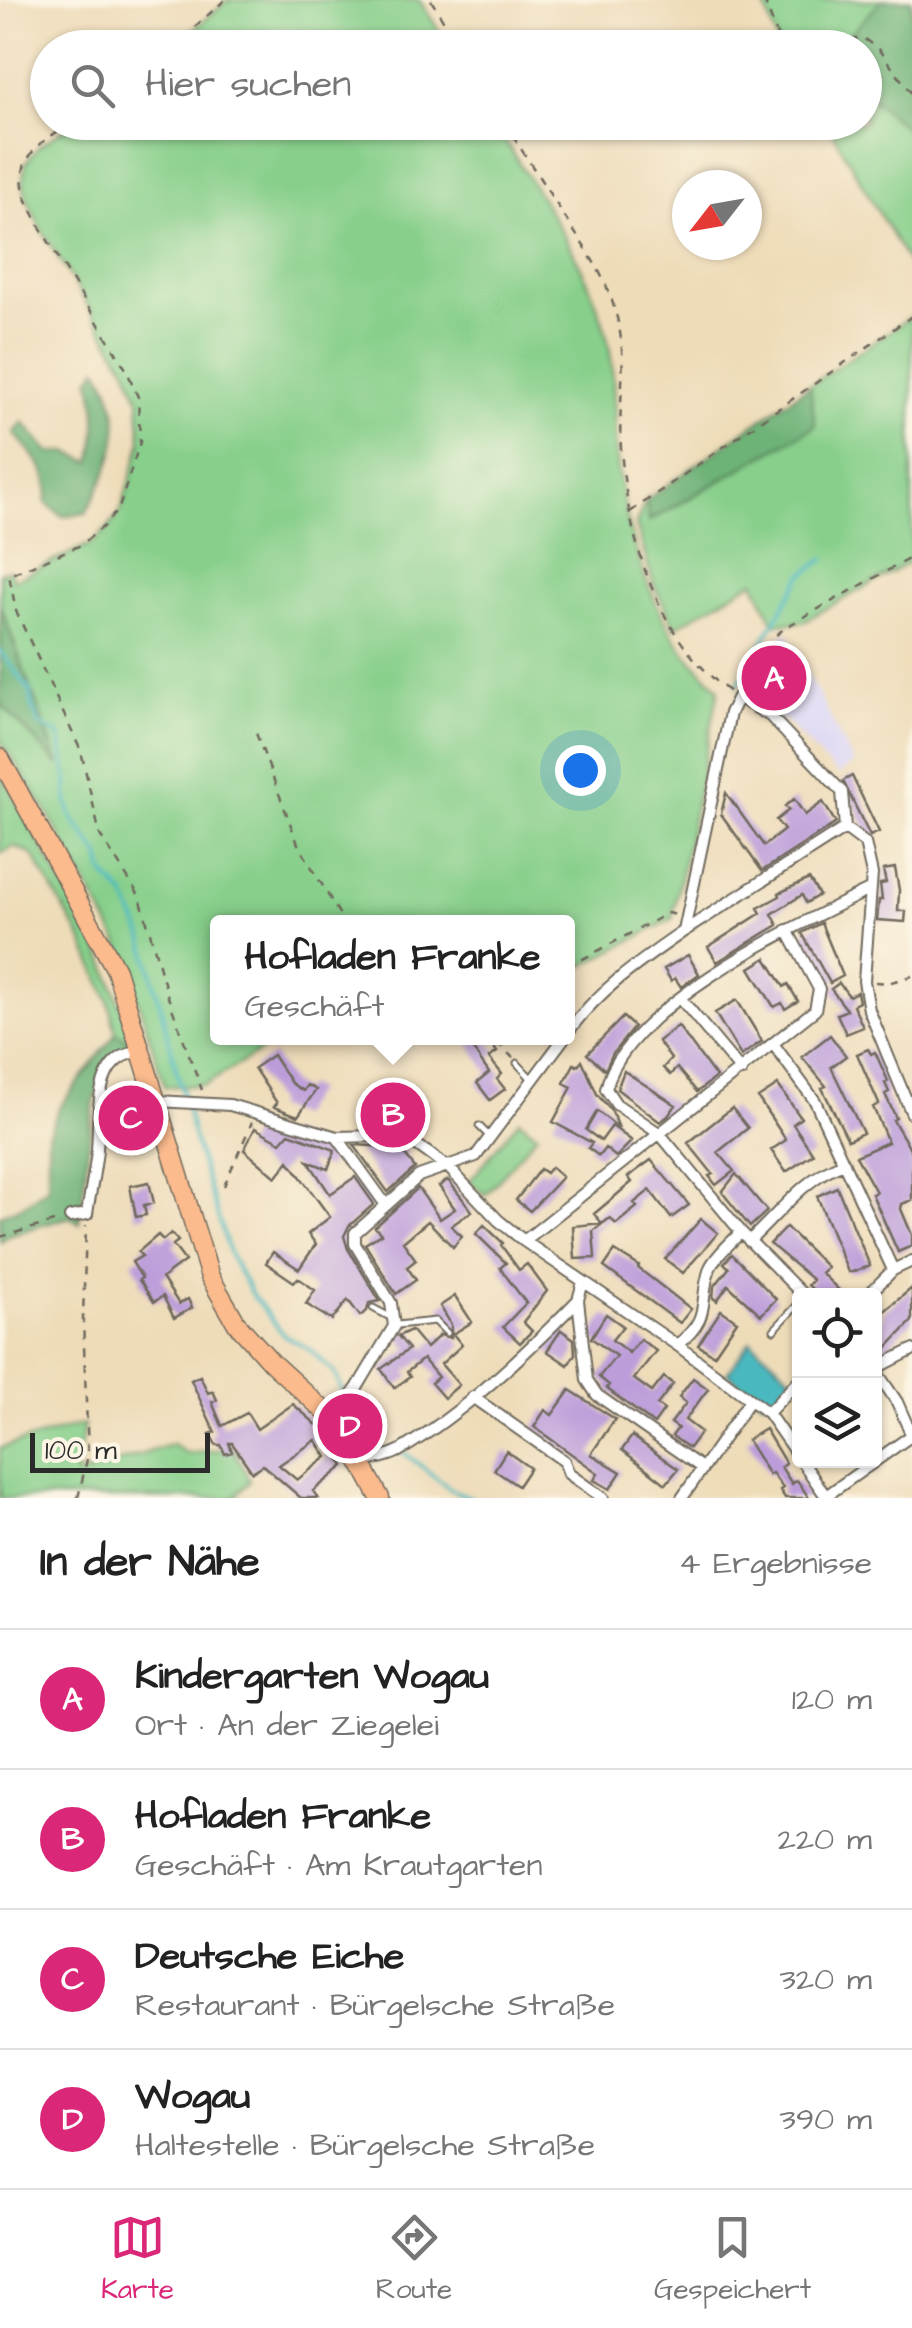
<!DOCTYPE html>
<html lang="de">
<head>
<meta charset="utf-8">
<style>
  :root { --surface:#fff; --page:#f6f6f6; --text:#222; --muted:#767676; --line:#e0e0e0; --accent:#db2777 }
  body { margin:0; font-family:"Architects Daughter",sans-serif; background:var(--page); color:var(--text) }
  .controls { position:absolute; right:30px; bottom:30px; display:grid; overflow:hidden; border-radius:10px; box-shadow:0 2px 8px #0004 }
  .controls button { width:90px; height:90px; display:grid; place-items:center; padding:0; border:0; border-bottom:2px solid var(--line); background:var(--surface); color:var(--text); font:50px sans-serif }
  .compass { position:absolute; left:672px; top:170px; width:90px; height:90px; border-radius:50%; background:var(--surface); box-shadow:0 2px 8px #0004; rotate:239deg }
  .scale { position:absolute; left:30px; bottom:25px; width:180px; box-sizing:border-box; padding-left:10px; border:5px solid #2b2b2b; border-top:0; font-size:28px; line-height:35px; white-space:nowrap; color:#2b2b2b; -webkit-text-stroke:8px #fcf5e5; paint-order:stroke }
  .you { position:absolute; left:580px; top:770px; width:35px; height:35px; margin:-25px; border:8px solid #fff; border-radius:50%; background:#1a73e8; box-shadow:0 0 0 15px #1a73e833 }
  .badge { display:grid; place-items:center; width:65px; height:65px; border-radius:50%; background:var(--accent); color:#fff; font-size:32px; font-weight:700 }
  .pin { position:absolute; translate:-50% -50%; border:5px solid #fff; box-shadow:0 2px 10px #0006 }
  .popup { position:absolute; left:210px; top:915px; width:365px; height:130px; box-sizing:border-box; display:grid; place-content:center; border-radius:10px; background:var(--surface); filter:drop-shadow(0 2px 8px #0005); font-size:32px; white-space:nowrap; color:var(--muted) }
  .popup b { font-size:38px; color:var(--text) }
  .popup::after { content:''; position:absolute; left:50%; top:100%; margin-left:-20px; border:20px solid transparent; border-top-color:var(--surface) }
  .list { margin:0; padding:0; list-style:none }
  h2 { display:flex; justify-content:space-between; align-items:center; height:130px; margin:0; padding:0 40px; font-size:42px }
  h2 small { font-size:32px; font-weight:400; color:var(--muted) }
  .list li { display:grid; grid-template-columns:65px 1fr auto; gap:30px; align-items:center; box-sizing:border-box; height:140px; padding:0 40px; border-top:2px solid var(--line) }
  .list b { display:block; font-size:38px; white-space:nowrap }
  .list p { margin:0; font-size:32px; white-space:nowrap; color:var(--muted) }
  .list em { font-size:32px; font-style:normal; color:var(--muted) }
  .icon { flex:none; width:55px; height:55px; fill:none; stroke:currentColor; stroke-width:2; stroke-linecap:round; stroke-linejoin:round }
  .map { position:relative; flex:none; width:912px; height:1498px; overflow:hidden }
  .search { position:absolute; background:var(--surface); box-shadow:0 2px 8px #0004; left:30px; right:30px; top:30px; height:110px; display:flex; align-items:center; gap:25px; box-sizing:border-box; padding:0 35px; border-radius:55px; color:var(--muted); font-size:38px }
  .sheet { height:690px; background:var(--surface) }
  nav { display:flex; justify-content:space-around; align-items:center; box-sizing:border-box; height:140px; border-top:2px solid var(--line); background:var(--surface); font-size:28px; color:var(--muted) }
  nav a { display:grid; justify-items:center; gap:5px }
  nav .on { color:var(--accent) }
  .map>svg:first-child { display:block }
  .built { fill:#dad6f7 }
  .green { fill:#87cf8b; stroke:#597d5b; stroke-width:2.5 }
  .forest { fill:#6db277; stroke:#4c6e51; stroke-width:2.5 }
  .water { fill:#4ab9bf; stroke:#3a7275; stroke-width:2.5 }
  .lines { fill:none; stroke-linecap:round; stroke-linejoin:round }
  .stream { stroke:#4ab9bf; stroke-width:4 }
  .building { fill:#bc9dda; fill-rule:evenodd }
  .lane-casing { stroke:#6f695d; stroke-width:9 }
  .street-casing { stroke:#6f695d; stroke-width:14 }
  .primary-casing { stroke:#6f695d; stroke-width:21 }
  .path { stroke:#6f695d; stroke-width:2.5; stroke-dasharray:8 8; stroke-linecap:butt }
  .lane { stroke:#fff; stroke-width:5 }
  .street { stroke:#fff; stroke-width:10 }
  .primary { stroke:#fbbb8d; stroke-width:18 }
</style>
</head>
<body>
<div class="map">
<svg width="912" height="1498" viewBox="0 0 912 1498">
  <rect width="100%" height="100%" fill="#fcf5e5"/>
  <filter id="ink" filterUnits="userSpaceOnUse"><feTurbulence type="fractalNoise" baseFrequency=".01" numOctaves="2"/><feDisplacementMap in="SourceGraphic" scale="20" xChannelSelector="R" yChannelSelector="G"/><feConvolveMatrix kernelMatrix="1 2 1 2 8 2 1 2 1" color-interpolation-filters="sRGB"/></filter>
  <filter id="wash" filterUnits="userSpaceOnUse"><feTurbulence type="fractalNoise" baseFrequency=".0048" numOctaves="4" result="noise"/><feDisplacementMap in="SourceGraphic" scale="40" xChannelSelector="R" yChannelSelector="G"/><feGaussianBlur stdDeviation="2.25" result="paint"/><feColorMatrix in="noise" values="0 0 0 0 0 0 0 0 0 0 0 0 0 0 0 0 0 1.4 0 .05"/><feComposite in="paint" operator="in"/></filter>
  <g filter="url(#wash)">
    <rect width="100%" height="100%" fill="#eedcb9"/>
    <path class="built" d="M787 633 854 763 838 775 783 718 780 720 750 689 779 638Z"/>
    <path class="green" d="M228 0H419L450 47H174Z
      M763 0H912V270L827 123 864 122V48L779 47Z
      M73 123H494C534 190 588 260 607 337 616 372 613 414 616 450 622 514 643 591 679 644 690 660 706 675 719 689L672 919 568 974V922H218V1038H281L205 1085 165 1087 122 949 46 810 0 740V703L57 763 0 605V573L10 570 14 580 92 543 110 526 121 510 141 444 139 399 127 370 41 229 25 194 23 177 26 163 38 147Z
      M912 316V561L802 622 774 624 754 581 675 627 654 585 636 524 646 500 650 521 814 426 810 385Z
      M0 772 104 960 134 1044 116 1033 108 999 82 940 33 855 14 846 0 854Z
      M519 1120 537 1134 486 1195 469 1182Z
      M84 1424 76 1476 173 1444 186 1454 233 1448 250 1481 236 1495 239 1498H0V1448Z"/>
    <path class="forest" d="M882 0H912V133L865 94 864 48 838 47Z
      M98 368C132 424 115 459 86 513L62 516 46 503C53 470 34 457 14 433L23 422 49 452H68L91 462C98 432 98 408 90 379Z
      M810 385 815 426 649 521 646 500Z
      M0 605 59 766 0 703Z
      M116 1033 134 1044 108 1062 94 1102 79 1223 70 1217 12 1234 0 1242V1215L22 1206 48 1187V1135L59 1108Z"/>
    <path class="water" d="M751 1341 793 1378 772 1400 762 1401 727 1373Z"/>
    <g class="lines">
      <path class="stream" d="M0 651 30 691 32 708 40 725 60 736 67 778V800L72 818 100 856 104 874 125 896 142 934 196 1147 231 1258 252 1295 284 1335 309 1349 335 1373 343 1393 357 1406
        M738 684 802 575 825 559
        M403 1452 452 1490 472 1498"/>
    </g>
    <g id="blocks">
      <path class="building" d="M775 646 799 670 781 688 791 698 778 712 750 689Z
        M852 776 879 832 870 836 843 781Z
        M726 793 764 846 784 830 776 820 789 810 785 806 794 799 805 815 823 802 836 823 762 871 721 814Z
        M895 868 899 890 898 911H906L905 922 877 920 879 900H882L880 884 886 883 883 870Z
        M809 879 819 895 806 903 802 895 772 914 778 925 717 962 708 947 761 913 758 908 780 896 779 893Z
        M821 923 843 976 830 983 802 933Z
        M688 955 699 974 681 987 675 978 671 981 664 969Z
        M766 958 784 987 788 984 798 1001 785 1009 782 1003 774 1007 750 968Z
        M839 983 849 996 857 992 859 1002 853 1005 863 1027 846 1034 837 1014 847 1010 831 989Z
        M737 1000 762 1041 741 1056 715 1013Z
        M623 1017 634 1027 613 1053 605 1070 587 1054Z
        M678 1026 716 1077 697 1092 677 1068 670 1075 663 1068 671 1059 658 1041Z
        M830 1035 846 1056 831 1067 863 1133 848 1140 822 1088 826 1086 802 1057Z
        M475 1038H487L497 1052 489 1058 502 1074 497 1079 505 1089 490 1100 477 1083 489 1073 468 1042Z
        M868 1049 871 1054 875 1052 888 1081 885 1083 889 1092 885 1094 896 1118 893 1120 912 1152V1200L902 1204 901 1209 912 1235V1246L898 1252 872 1194 876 1192 856 1156 888 1142 873 1107 879 1104 857 1054Z
        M273 1055 291 1083 303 1091 307 1085 316 1090 298 1116 274 1107 277 1103 254 1068Z
        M582 1060 597 1094 612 1112 619 1128 597 1111 586 1130 601 1141 612 1126 632 1141 616 1157 605 1148 599 1156 588 1148 592 1143 553 1122 572 1087 564 1083 574 1064 577 1066Z
        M624 1071 676 1105 668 1116 660 1122 617 1089Z
        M778 1085 801 1118 793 1124 813 1154 786 1172 771 1150 786 1140 758 1098Z
        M117 1093 120 1106 134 1102 143 1140 123 1146 109 1101 110 1094Z
        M732 1108 748 1128 718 1152 734 1171 716 1185 709 1176 713 1174 688 1143Z
        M255 1128 281 1142 289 1133 335 1150 328 1169 308 1161 330 1194 355 1177 374 1204 349 1226 344 1236 348 1249 380 1301 369 1303 367 1311 360 1316 348 1300 332 1320 306 1304 315 1290 298 1278 294 1282 266 1263 273 1252 299 1269 316 1244 308 1234 330 1217 289 1161 276 1177 244 1150Z
        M354 1145 407 1148 405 1155 415 1168 388 1192Z
        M651 1160 689 1205 671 1218 650 1190 634 1203 637 1207 616 1224 610 1218 593 1231 595 1258 575 1259 573 1226 602 1223 594 1214 632 1182 628 1177Z
        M551 1167 562 1177 530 1211 516 1200 540 1169 546 1173Z
        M736 1174 767 1211 750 1227 722 1192Z
        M448 1180 472 1211 451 1226 462 1236 453 1247 428 1221 403 1242 416 1260 407 1267 416 1280 396 1294 365 1244 381 1234 375 1227 418 1188 440 1219 455 1209 439 1186Z
        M149 1182 154 1203 144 1205 146 1215 136 1217 130 1186Z
        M837 1187 870 1266 852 1272H848L817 1196Z
        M701 1219 718 1233 683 1273 665 1259Z
        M484 1225 503 1243 501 1245 519 1270 527 1264 547 1291 523 1322 532 1331 520 1343 503 1327 526 1303 500 1268 506 1263 476 1234Z
        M786 1227 827 1267 821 1273 839 1290 833 1296H819L808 1285 813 1280 770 1244Z
        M171 1233 178 1241 173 1245 185 1261 162 1278 179 1304 188 1299 192 1308 174 1318 163 1296 154 1302 139 1280 142 1278 132 1262 142 1256 138 1252 158 1235 163 1240Z
        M615 1251 639 1266 638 1268 691 1309 680 1323 604 1267Z
        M732 1254 776 1299 761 1315 728 1285 717 1301 713 1298 714 1287 729 1268 724 1263Z
        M912 1288V1321L881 1354 874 1347V1325L884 1315 882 1313Z
        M455 1296 472 1322 453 1334 462 1345 441 1364 459 1385 444 1398 431 1383 438 1377 423 1359 407 1372 410 1377 394 1388 381 1369 409 1349 398 1336 411 1330 426 1348 440 1335 451 1338V1324L440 1306Z
        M721 1310 737 1321 714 1355 698 1345Z
        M606 1314 623 1326 612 1340 629 1353 640 1339 656 1351 634 1379 652 1392 664 1377 673 1384 657 1405 664 1410 654 1424 606 1388 609 1385 599 1377 616 1356 591 1338Z
        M561 1330 574 1339 575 1354 568 1365 547 1351Z
        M200 1376 208 1393 213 1391 217 1400 212 1402 222 1426 247 1413 257 1429 293 1404 317 1425 344 1466 313 1491 318 1498H301L263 1465 252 1472 232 1443H229L232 1452 225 1454 221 1445H216L210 1434 215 1432 191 1380ZM316 1440 327 1457 297 1480 279 1465Z
        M693 1378 708 1389 685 1420 701 1432 689 1448 672 1436 678 1428 671 1423 686 1403 679 1397Z
        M570 1390 615 1419 591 1454 621 1472 610 1489 594 1480 598 1473 534 1427 545 1410 552 1415Z
        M765 1429 786 1464 781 1467 792 1484 797 1480 809 1498H785L780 1490 783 1488 772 1473 769 1475 747 1440Z
        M632 1436 678 1469 666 1484 622 1450Z
        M506 1451 530 1468 518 1486 494 1470Z"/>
    </g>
  </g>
  <g filter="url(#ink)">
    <use href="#blocks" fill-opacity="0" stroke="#6f695d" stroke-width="2.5"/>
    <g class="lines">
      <g class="lane-casing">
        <path id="lane" d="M517 1063 531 1078
          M479 1126 488 1135
          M373 1308 390 1317
          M397 1325 435 1321 447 1333
          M774 1330 800 1302"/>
      </g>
      <g class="street-casing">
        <path id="street" d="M738 697 770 716 842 792 845 828 684 931 730 713Z
          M845 828 865 843 872 874 864 981 869 1010 912 1114
          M681 999 741 1071
          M568 1032C599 989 641 961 684 931
          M774 1045 815 1101 893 1270
          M157 1101 230 1105 337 1137 376 1136 410 1140 449 1168 498 1220 524 1241 677 1345 768 1413 800 1459
          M337 1137 386 1205
          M70 1217 87 1214C90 1193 95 1171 97 1150 100 1115 92 1053 142 1052
          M524 1241 815 1010 819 989 787 930
          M749 1241C781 1212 803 1178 844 1163
          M583 1282 578 1300 587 1380 597 1395 702 1468
          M804 1296 741 1232 660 1134 616 1104 606 1089C625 1006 797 925 869 890
          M867 1296 893 1270 912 1261
          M677 1345C713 1317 698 1302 710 1268 715 1256 732 1242 741 1232
          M874 1368 897 1402 912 1436
          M875 1369 912 1350
          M473 1397 564 1461 569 1474 603 1498
          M768 1413 800 1379
          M329 1415 344 1406 357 1388 394 1326 391 1303 355 1244V1233L419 1176 476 1156 564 1038
          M801 1460 827 1498
          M361 1463C373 1459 388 1457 399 1451 466 1411 524 1355 578 1300
          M826 1496 912 1435
          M682 1498 750 1400"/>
      </g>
      <g class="primary-casing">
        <path id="primary" d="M0 758 116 970 210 1277 237 1324 272 1363 329 1415 361 1463 380 1498"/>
      </g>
      <path class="path" d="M431 0 460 48
        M764 0 780 43 787 48
        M171 48 225 0
        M802 48 863 38 879 50 912 94
        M71 122 37 146 25 163 22 177 24 194 41 229 126 369 138 397 140 442 119 508 105 525 81 545 9 575 16 611 81 751 100 835 140 897 168 997 202 1090
        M504 122C526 157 548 191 570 225 585 248 602 272 611 298 632 357 617 392 621 449 628 538 655 637 730 692
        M630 512 912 316
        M742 689 775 636 786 627 912 557
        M256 733 298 844 344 922
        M568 967 668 913 676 915
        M875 982 888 983 912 976
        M496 1047 500 1045 513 1058
        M224 1186 252 1122
        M0 1237 61 1220
        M78 1498 88 1455 83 1318 86 1226"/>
      <use href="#lane" class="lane"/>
      <use href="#street" class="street"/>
      <use href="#primary" class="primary"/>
    </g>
  </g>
</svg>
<div class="controls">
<button><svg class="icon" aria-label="locate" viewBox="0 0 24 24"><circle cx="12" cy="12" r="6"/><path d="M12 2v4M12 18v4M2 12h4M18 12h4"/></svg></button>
<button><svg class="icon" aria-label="layers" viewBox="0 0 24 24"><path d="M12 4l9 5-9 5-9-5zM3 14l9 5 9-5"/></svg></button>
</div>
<svg class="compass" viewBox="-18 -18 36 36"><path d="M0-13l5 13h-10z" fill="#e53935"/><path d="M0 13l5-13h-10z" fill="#767676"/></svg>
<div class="scale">100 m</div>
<div class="you"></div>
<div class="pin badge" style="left:774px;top:678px">A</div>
<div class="pin badge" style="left:393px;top:1115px">B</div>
<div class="popup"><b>Hofladen Franke</b>Geschäft</div>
<div class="pin badge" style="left:131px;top:1118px">C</div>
<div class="pin badge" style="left:350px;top:1426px">D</div>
<div class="search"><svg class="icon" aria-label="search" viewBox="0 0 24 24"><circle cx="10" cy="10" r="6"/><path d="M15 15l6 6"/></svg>Hier suchen</div>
</div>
<section class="sheet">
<h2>In der Nähe<small>4 Ergebnisse</small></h2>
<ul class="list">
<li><span class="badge">A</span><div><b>Kindergarten Wogau</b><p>Ort · An der Ziegelei</p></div><em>120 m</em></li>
<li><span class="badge">B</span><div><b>Hofladen Franke</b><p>Geschäft · Am Krautgarten</p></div><em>220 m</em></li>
<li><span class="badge">C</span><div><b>Deutsche Eiche</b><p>Restaurant · Bürgelsche Straße</p></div><em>320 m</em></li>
<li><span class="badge">D</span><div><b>Wogau</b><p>Haltestelle · Bürgelsche Straße</p></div><em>390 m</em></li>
</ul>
</section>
<nav>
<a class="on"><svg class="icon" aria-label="map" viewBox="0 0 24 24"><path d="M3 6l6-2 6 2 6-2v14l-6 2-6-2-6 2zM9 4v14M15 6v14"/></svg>Karte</a>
<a><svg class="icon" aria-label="directions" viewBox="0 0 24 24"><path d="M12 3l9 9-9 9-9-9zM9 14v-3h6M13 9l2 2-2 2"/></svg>Route</a>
<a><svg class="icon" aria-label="saved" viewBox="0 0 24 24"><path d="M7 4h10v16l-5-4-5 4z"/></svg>Gespeichert</a>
</nav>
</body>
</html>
